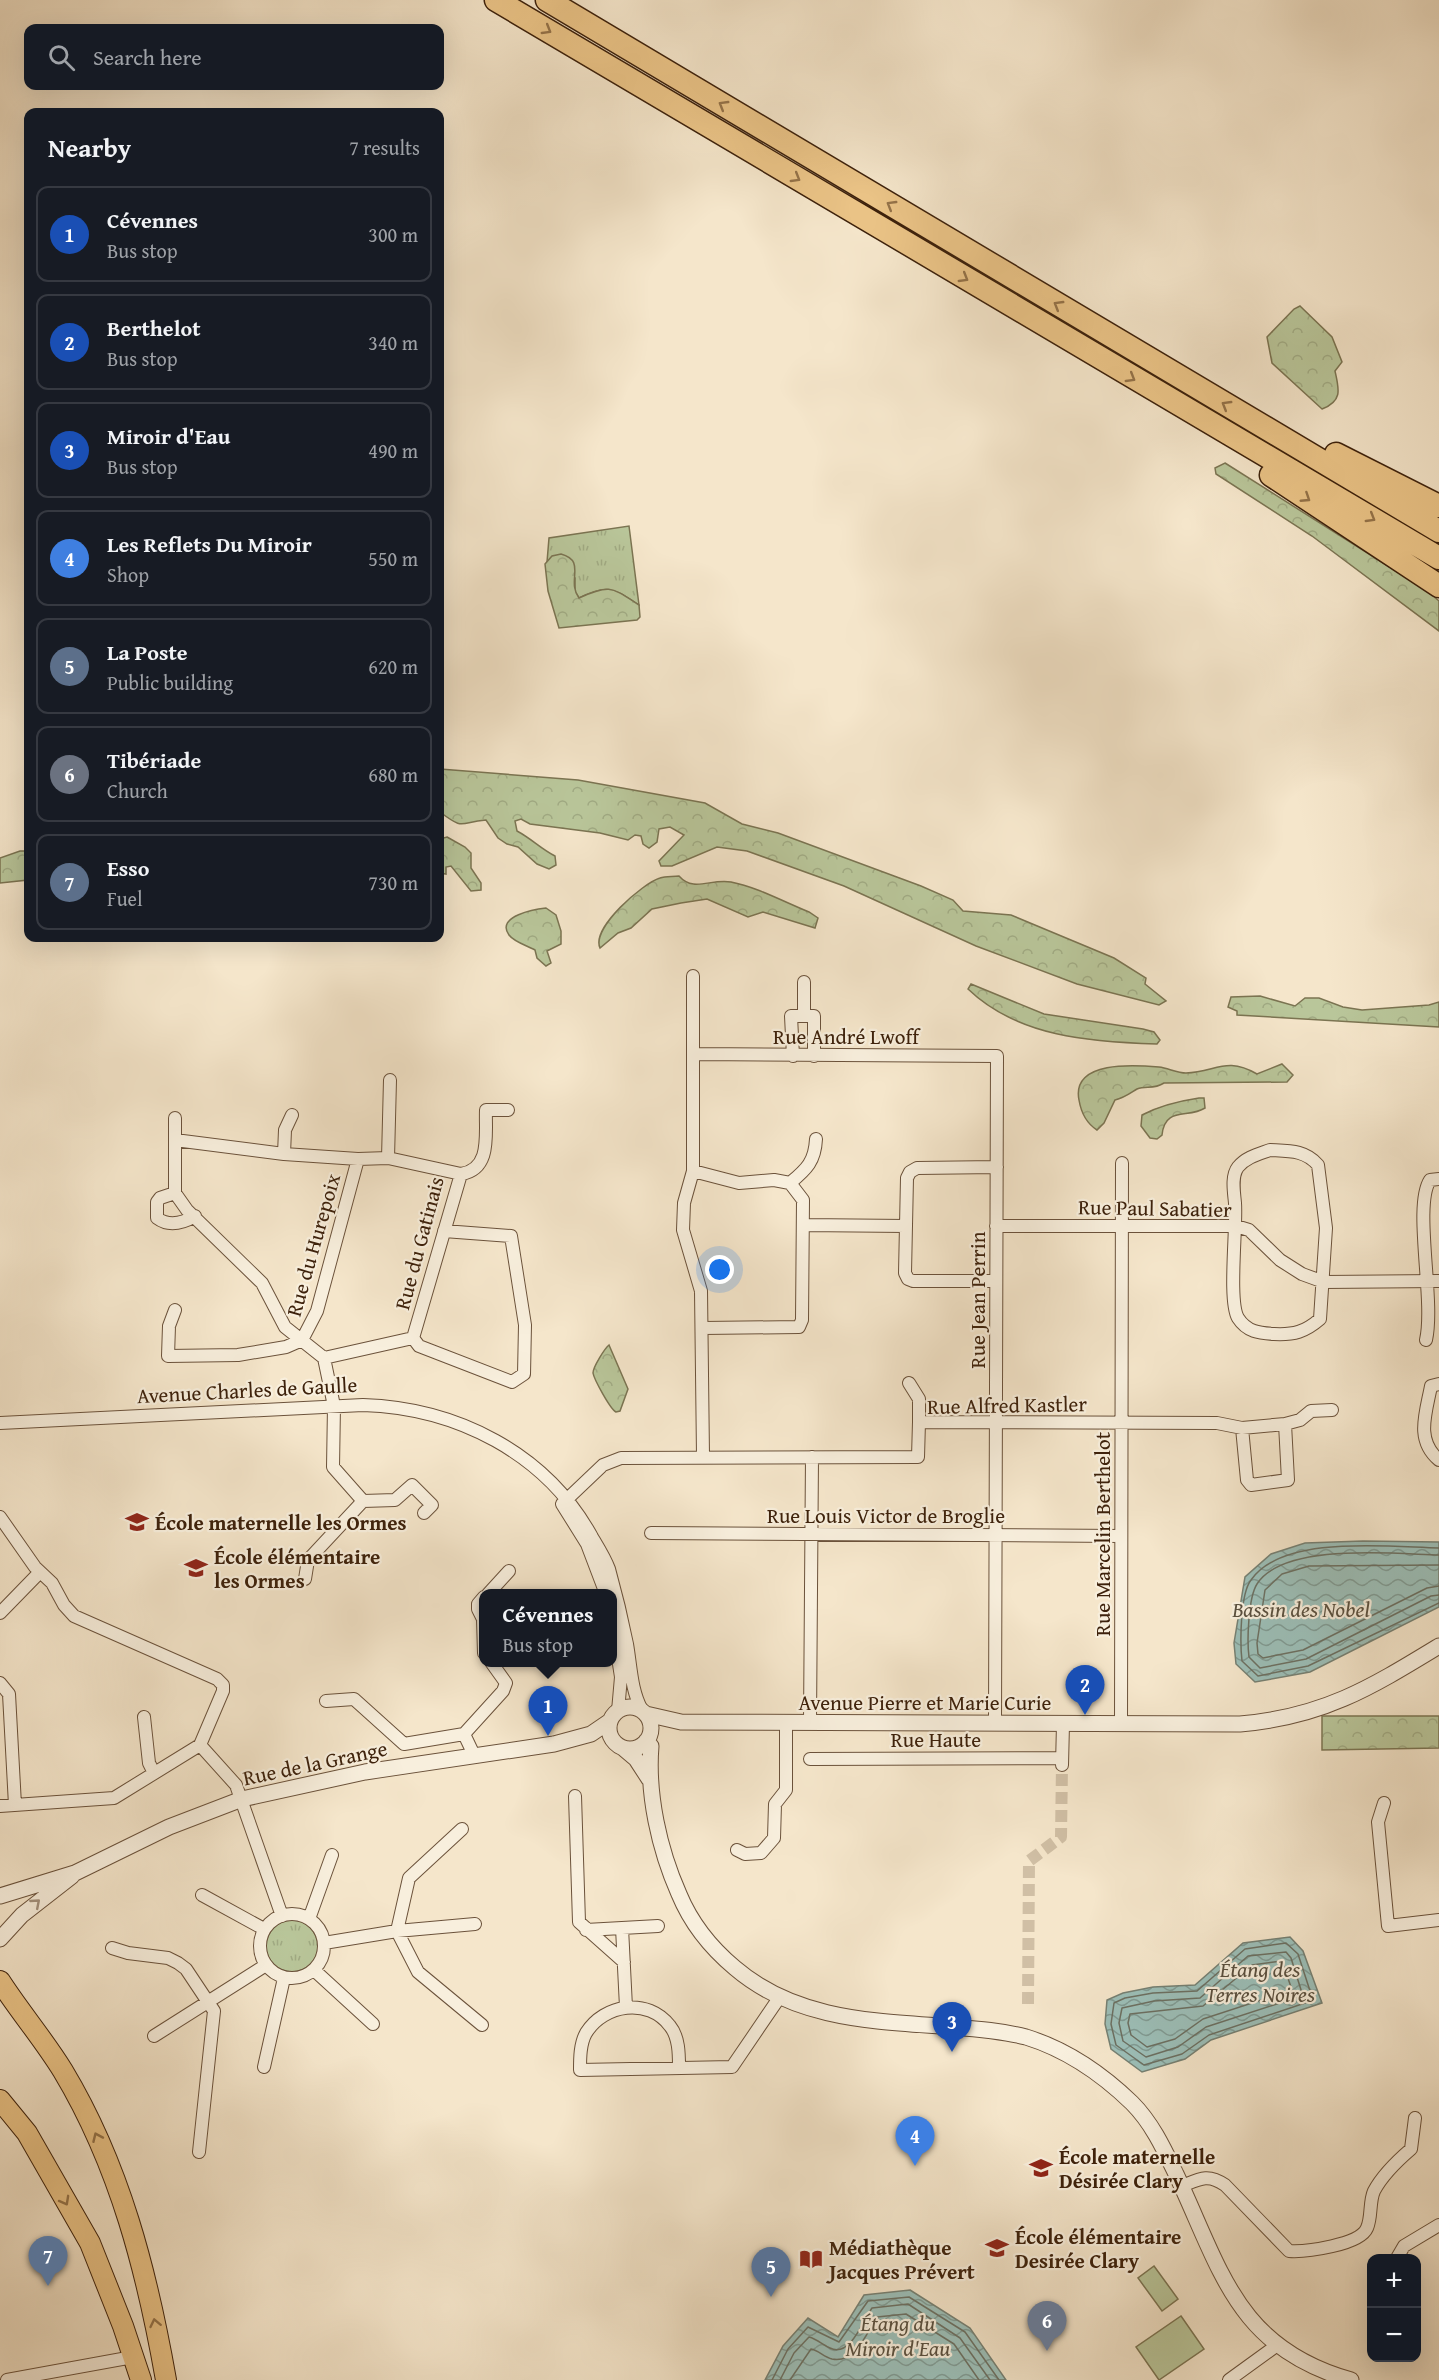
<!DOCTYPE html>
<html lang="en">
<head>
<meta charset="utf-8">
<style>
  :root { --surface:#171b24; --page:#20242c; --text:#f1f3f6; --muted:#9ea1a6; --line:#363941; --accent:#db2777 }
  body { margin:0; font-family:"Gentium Book Plus",serif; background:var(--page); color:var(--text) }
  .controls { position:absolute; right:18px; bottom:18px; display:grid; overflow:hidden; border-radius:12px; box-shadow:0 6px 24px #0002 }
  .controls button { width:54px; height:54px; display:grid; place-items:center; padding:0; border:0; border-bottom:2px solid var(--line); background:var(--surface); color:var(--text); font:30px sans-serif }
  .you { position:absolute; left:720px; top:1270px; width:21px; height:21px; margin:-15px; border:4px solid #fff; border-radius:50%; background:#1a73e8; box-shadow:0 0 0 9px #1a73e833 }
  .badge { display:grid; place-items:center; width:39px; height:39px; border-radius:50%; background:var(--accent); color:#fff; font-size:20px; font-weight:700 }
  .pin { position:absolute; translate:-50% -50px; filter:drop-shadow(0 2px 3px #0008) }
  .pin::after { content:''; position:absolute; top:32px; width:21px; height:18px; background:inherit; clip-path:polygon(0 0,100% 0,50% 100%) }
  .popup { position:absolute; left:479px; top:1589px; width:138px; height:78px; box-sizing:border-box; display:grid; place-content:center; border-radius:12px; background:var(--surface); filter:drop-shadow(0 2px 4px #0005); font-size:20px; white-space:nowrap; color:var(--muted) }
  .popup b { font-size:22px; color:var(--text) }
  .popup::after { content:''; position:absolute; left:50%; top:100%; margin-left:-12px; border:12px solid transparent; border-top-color:var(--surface) }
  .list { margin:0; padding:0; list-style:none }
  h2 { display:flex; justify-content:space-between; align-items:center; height:78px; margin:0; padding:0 24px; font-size:26px }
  h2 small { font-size:20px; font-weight:400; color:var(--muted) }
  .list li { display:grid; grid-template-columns:39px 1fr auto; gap:18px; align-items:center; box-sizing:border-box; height:96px; margin:0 12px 12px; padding:0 12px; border:2px solid var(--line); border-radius:12px }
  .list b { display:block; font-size:22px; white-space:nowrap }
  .list p { margin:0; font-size:20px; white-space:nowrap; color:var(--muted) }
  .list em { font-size:20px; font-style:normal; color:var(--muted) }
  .icon { flex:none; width:33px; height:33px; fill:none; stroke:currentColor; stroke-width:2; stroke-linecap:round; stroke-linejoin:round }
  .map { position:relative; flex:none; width:1439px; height:2380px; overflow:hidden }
  .search { position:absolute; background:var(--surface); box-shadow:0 6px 24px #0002; left:24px; top:24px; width:420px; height:66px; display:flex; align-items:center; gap:15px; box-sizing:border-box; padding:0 21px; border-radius:12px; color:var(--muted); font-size:22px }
  .panel { position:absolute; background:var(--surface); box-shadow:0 6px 24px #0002; left:24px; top:108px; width:420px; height:834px; border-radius:12px }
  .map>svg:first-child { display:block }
  .grass { fill:url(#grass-tufts); stroke:#7b7452; stroke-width:1.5 }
  .forest { fill:url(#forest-crowns); stroke:#7b7452; stroke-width:1.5 }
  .pitch { fill:#b9c69a; stroke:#7b7452; stroke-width:1.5 }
  .water { fill:url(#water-waves); stroke:#768073; stroke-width:1.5 }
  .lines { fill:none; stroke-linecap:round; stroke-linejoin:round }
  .shore { stroke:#6c7062; stroke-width:1.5 }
  .minor-tunnel { stroke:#d0bfa5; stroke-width:12; stroke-dasharray:12 6; stroke-linecap:butt }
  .minor-casing { stroke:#6b523b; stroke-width:14 }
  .tertiary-casing { stroke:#6b523b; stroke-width:17 }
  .primary-casing { stroke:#3d210b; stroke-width:22 }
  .motorway-casing { stroke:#3d210b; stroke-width:25 }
  .minor { stroke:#f8efdd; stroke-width:12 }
  .tertiary { stroke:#f8efdd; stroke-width:15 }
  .primary { stroke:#eac386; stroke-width:20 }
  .motorway { stroke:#eac386; stroke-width:22 }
  .oneway { stroke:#947248 }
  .oneway2 { stroke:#a4927e }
  .labels { text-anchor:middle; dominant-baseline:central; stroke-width:4.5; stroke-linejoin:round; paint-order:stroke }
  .street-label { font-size:21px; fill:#3d210b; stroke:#f8efdd }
  .poi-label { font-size:21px; font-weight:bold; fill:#3d210b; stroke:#f8efdd; text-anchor:start }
  .water-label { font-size:22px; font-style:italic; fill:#5a503f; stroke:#f8efdd }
</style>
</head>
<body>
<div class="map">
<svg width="1439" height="2380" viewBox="0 0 1439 2380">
  <defs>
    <pattern id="grass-tufts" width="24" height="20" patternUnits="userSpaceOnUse" patternTransform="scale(1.5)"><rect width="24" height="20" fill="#b9c69a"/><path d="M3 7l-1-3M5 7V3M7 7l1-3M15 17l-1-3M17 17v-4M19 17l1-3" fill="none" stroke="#a0aa83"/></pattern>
    <pattern id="forest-crowns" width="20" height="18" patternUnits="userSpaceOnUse" patternTransform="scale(1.5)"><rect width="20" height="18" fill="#b9c69a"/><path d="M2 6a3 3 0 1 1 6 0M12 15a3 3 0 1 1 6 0" fill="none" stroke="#a0aa83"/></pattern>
    <pattern id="water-waves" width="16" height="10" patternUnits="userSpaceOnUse" patternTransform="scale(1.5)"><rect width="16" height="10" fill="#9cbfb8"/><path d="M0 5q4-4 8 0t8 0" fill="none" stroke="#809b94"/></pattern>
  </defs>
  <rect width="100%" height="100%" fill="#f5e6cb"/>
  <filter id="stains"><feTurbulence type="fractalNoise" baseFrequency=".00333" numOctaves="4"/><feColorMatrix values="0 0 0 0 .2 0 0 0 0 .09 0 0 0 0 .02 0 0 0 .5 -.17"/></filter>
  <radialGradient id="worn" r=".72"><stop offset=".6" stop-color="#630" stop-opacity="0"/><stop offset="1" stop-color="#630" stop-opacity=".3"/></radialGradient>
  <path class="grass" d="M629 526 639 605C614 589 608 583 579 598L575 592V578L547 562 549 538Z
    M266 1946a26 26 0 1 1 52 0a26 26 0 1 1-52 0Z"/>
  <path class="forest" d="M1300 306 1332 337 1342 362 1335 371C1339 389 1343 401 1322 409L1272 363 1267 337 1294 309Z
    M1225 463 1426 590 1439 601V631L1312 536 1216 474 1215 468Z
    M561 554C587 561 566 581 579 598 610 584 611 587 639 605L640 617 637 620 559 628 548 591 545 564 552 556Z
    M440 769 578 780 705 803 742 824 778 833 921 886 953 900 963 911 1011 915 1114 958 1146 978 1145 984 1166 1001 1159 1005 1077 984 976 946 844 886 747 851 717 847 672 866H661L659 861 684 835 670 827 659 829 657 842 649 848 643 844 641 836 635 835 628 840 600 833 530 824 521 819 515 821 517 831C532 839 541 849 555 856L556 865 549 869 537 864 518 847 507 844 498 838 486 820C459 822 465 831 440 812Z
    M447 837 465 847 471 853V868L481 883V890L471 891 451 866 446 867V874L440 873V839Z
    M20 851H28V880L0 883V858Z
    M679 876C694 893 711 878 731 882 757 887 784 902 809 912L818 918 815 928 763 912 748 917 707 899 681 903 652 909 631 928 618 933 600 948C591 928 643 883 660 878 666 876 673 877 679 876Z
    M546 908 556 915 561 931V944L547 951 551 963 546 966 537 958 535 950C528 946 514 942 509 935 495 916 536 909 546 908Z
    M971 984 1044 1014 1143 1029 1154 1032 1160 1040 1157 1044C1091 1042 1018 1037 968 989Z
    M1260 996 1295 1006 1305 998H1319L1343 1007 1362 1010 1429 1005 1439 1002V1027L1237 1015V1011L1228 1007 1231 997Z
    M1282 1064 1293 1075 1287 1082 1164 1083C1153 1090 1146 1085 1137 1089 1129 1094 1124 1098 1115 1100L1104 1123 1097 1130C1086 1123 1081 1112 1079 1100 1071 1060 1135 1065 1159 1067 1168 1068 1177 1073 1186 1073 1216 1072 1226 1056 1257 1074Z
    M1199 1098H1204L1205 1108C1188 1119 1165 1106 1162 1135L1157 1139 1150 1138 1141 1126 1142 1115C1161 1105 1179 1101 1199 1098Z
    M609 1345 628 1389 620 1411 616 1412C610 1409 594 1379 593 1373 593 1367 605 1348 609 1345Z
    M1322 1716H1439V1748L1322 1750Z"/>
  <path class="pitch" d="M1154 2266 1178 2299 1162 2311 1138 2278Z
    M1181 2316 1204 2349 1159 2380 1136 2347Z"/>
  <path class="water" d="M1363 1541 1439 1542V1607L1310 1672 1255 1682 1236 1664 1234 1643 1245 1577 1271 1554 1305 1543Z
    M1290 1937 1303 1951 1322 2003 1211 2040 1185 2059 1142 2072 1111 2049 1105 2024 1107 2000 1123 1993 1153 1987 1195 1985 1243 1943Z
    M910 2290 970 2328 1006 2380H765L783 2346 808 2318 838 2337 864 2295Z"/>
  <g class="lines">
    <path class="shore" d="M1439 1548C1389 1547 1283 1534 1251 1580 1240 1594 1240 1643 1242 1661L1258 1676 1308 1666 1439 1603
      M1439 1555C1395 1554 1284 1542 1257 1584 1248 1598 1247 1642 1249 1657L1260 1668 1306 1659 1431 1596 1439 1595
      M1439 1565 1309 1566 1282 1574 1265 1590 1257 1643 1258 1654 1263 1658 1303 1650 1427 1588 1439 1586
      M1286 1943 1298 1954 1312 1997 1311 2001 1209 2035 1182 2054 1144 2065 1116 2045 1111 2024 1114 2003 1125 1998 1153 1993 1197 1991 1245 1949Z
      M1286 1952 1291 1958 1302 1993 1301 1996 1206 2027 1178 2047 1146 2057 1123 2041 1119 2023 1122 2008 1154 2001 1200 1998 1248 1956Z
      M1282 1961 1291 1987 1289 1991 1203 2019 1175 2039 1147 2047 1131 2035 1128 2023 1130 2014 1203 2006 1252 1965Z
      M772 2380 788 2349 808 2327 839 2342 868 2301 909 2297 965 2332 999 2380
      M780 2380 794 2353 809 2337C817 2339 823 2345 830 2348 850 2358 863 2321 872 2308L908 2304 960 2338 990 2380
      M790 2380 811 2349C818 2350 824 2357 832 2359 856 2364 867 2332 877 2317L906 2314 954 2344 979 2380"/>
    <path class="minor-tunnel" d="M1028 2004 1029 1861 1061 1837 1062 1765"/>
    <g class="minor-casing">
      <path id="minor" d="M693 976V1171L684 1203 683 1230 701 1291 703 1456
        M804 1016V982
        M694 1054 997 1056 995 1724
        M793 1056 791 1016H814V1056
        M175 1118V1140
        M1270 1150C1289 1151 1305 1150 1318 1165L1326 1228 1320 1319C1305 1332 1294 1335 1274 1334 1259 1333 1247 1332 1238 1318 1228 1301 1237 1227 1235 1203 1234 1192 1231 1176 1238 1167 1246 1157 1259 1154 1270 1150Z
        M284 1154 285 1130 292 1115
        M388 1158 390 1080
        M693 1171 739 1183 774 1180 790 1183 803 1200 802 1320 799 1327 703 1328
        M461 1174C492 1169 485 1134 486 1110H508
        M790 1183C807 1169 815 1161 816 1139
        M175 1193 160 1198 157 1202V1218C169 1227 183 1223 195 1216
        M803 1225 906 1226
        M996 1226H1236L1249 1230 1280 1260 1302 1274 1324 1282 1439 1281
        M996 1281H913L908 1279 905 1273 907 1178 910 1172 917 1168 997 1167
        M175 1310 169 1326 168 1356 238 1355 286 1347 302 1340 317 1311 358 1159
        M413 1338 419 1346 512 1382 524 1374 525 1325 511 1236 444 1231
        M1426 1340C1435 1300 1413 1206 1430 1180L1439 1179
        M324 1358 413 1338 461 1174 388 1158 358 1159 284 1154 175 1140V1193L187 1210 262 1283 285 1327 324 1358 334 1406 333 1467 363 1501 395 1500 412 1485 432 1505 424 1513
        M909 1383 919 1399V1422
        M1439 1384 1431 1386C1426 1413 1415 1440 1439 1460
        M0 1423 363 1405C457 1408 546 1453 592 1537 598 1547 605 1558 609 1569 616 1594 622 1619 627 1644 631 1667 631 1690 642 1710
        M1242 1428 1247 1480 1251 1485 1288 1480 1285 1424
        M562 1504 603 1465 621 1458 918 1457 919 1422 1217 1423 1242 1428 1285 1424 1300 1420 1311 1411 1332 1410
        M562 1504 587 1544 606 1594
        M0 1517 35 1567 52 1583 64 1605 74 1616 217 1679 223 1685V1691L200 1745 114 1798 0 1806
        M651 1533 1121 1536
        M305 1579 308 1560 363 1501
        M488 1594 509 1571
        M484 1597 478 1604V1609L483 1619 484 1653
        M0 1613 40 1572
        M612 1619 621 1677 618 1711
        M0 1683 9 1694 15 1805
        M326 1701 354 1699 404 1744 464 1734
        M144 1717 149 1763 154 1773
        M810 1722 812 1457
        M1121 1724 1122 1163
        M200 1745 236 1785 282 1916
        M474 1755 464 1734 503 1691 506 1683 491 1662
        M810 1759 1062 1758
        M1062 1765 1063 1724
        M575 1796 579 1922 624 1962
        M1384 1803 1378 1822 1388 1926 1439 1920
        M462 1829 409 1878 397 1931 418 1972 482 2025
        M737 1850 745 1854 761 1853 774 1838 775 1804 786 1790V1722
        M202 1895 264 1929
        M260 1946a32 32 0 1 1 64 0a32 32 0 1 1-64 0Z
        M309 1919 332 1855
        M622 1928 626 2007
        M586 1930 658 1926
        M324 1943 397 1931 475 1924
        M112 1948 128 1953 168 1958 178 1963 186 1969 214 2011 199 2152
        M314 1970 373 2024
        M154 2036 266 1965
        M264 2067 284 1978
        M679 2067C679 2054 679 2037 670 2026 648 1997 604 2004 586 2033 580 2044 580 2058 580 2070L732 2067 779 1998
        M1182 2186C1199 2179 1208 2173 1225 2185L1289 2251C1306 2252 1360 2245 1367 2228 1372 2217 1369 2202 1374 2191 1383 2174 1397 2161 1411 2149L1415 2118
        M1397 2258 1404 2246 1439 2225
        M7 2380 133 2357
        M1229 2380 1276 2346"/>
    </g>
    <g class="tertiary-casing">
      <path id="tertiary" d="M609 1728a21 21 0 1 1 42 0a21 21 0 1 1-42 0Z
        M646 1714 681 1722 1240 1724C1323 1717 1370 1688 1439 1646
        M646 1741 651 1746C647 1794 659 1849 679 1894 691 1923 711 1948 735 1968 797 2021 876 2021 953 2027 978 2029 1003 2031 1026 2037 1068 2050 1101 2073 1132 2103 1152 2123 1164 2149 1176 2174 1221 2269 1236 2348 1351 2380
        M623 1748 636 1759 649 1779
        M0 1896 75 1873 169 1827 242 1799 365 1772 554 1744 591 1734 610 1721
        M0 1939 22 1915 72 1876"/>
    </g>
    <g class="primary-casing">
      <path id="primary" d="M0 1981C20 2012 44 2040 63 2071 120 2166 147 2272 166 2380
        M0 2100 27 2133 90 2243 123 2326 141 2380"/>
    </g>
    <g class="motorway-casing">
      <path id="motorway" d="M496 0 1439 558
        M547 0 1439 531
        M1336 454 1439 506
        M1271 475 1439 586"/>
    </g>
    <use href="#minor" class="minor"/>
    <use href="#tertiary" class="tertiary"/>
    <use href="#primary" class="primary"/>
    <use href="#motorway" class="motorway"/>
  </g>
  <defs><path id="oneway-chevron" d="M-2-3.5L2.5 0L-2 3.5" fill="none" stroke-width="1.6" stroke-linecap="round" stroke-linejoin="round" transform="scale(1.5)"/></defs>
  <g class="oneway">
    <use href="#oneway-chevron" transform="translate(547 30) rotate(31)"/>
    <use href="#oneway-chevron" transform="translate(723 105) rotate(-149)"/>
    <use href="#oneway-chevron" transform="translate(796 178) rotate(31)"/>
    <use href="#oneway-chevron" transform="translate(891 205) rotate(-149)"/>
    <use href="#oneway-chevron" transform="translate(964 278) rotate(31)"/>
    <use href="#oneway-chevron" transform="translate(1058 305) rotate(-149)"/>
    <use href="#oneway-chevron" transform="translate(1131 378) rotate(31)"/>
    <use href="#oneway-chevron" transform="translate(1226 405) rotate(-149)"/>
    <use href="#oneway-chevron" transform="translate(1306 498) rotate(33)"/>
    <use href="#oneway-chevron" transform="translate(1371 518) rotate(31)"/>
    <use href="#oneway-chevron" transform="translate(97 2137) rotate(-114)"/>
    <use href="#oneway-chevron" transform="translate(65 2201) rotate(61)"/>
    <use href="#oneway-chevron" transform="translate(155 2323) rotate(-102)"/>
  </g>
  <use class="oneway2" href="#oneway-chevron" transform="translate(36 1903) rotate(-41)"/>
  <defs>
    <g id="school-bare" transform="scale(1.8)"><path d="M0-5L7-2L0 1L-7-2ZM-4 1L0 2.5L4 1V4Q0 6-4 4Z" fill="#8f2418" stroke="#f8efdd" stroke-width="2.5" paint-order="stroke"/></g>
    <g id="library-bare" transform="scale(1.8)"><path d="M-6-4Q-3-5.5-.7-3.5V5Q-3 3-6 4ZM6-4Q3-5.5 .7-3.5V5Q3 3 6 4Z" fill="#8f2418" stroke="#f8efdd" stroke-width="2.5" paint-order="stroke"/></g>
  </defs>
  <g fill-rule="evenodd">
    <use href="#school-bare" x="137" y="1522"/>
    <use href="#school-bare" x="196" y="1568"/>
    <use href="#school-bare" x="1041" y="2168"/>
    <use href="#school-bare" x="997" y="2248"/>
    <use href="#library-bare" x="811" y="2259"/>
  </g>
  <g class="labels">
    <g class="street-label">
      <text x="846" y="1036">Rue André Lwoff</text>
      <text transform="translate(1155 1208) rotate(1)">Rue Paul Sabatier</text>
      <text transform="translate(419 1243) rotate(-75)">Rue du Gatinais</text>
      <text transform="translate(313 1245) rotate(-74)">Rue du Hurepoix</text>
      <text transform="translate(977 1300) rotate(-90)">Rue Jean Perrin</text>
      <text transform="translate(247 1390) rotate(-3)">Avenue Charles de Gaulle</text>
      <text transform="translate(1007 1405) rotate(-1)">Rue Alfred Kastler</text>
      <text x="886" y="1515">Rue Louis Victor de Broglie</text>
      <text transform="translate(1102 1534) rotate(-90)">Rue Marcelin Berthelot</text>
      <text x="925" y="1702">Avenue Pierre et Marie Curie</text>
      <text x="936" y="1739">Rue Haute</text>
      <text transform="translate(315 1763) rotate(-12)">Rue de la Grange</text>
    </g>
    <g class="poi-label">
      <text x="155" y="1522">École maternelle les Ormes</text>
      <text x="214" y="1556">École élémentaire<tspan x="214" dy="24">les Ormes</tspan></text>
      <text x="1059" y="2156">École maternelle<tspan x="1059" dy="24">Désirée Clary</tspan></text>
      <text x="1015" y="2236">École élémentaire<tspan x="1015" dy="24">Desirée Clary</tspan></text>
      <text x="829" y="2247">Médiathèque<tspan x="829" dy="24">Jacques Prévert</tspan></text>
    </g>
    <g class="water-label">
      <text x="1301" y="1609">Bassin des Nobel</text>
      <text x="1260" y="1969">Étang des<tspan x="1260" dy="25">Terres Noires</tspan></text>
      <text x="898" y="2323">Étang du<tspan x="898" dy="25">Miroir d'Eau</tspan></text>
    </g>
  </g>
  <rect width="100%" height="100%" filter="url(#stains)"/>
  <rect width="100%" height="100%" fill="url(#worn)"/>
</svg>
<div class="controls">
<button>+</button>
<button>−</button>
</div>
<div class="you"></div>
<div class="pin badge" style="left:548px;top:1736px;background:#1a4fb4">1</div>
<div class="popup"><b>Cévennes</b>Bus stop</div>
<div class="pin badge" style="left:1085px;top:1715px;background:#1a4fb4">2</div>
<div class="pin badge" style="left:952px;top:2052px;background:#1a4fb4">3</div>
<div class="pin badge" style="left:915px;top:2166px;background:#3f7fe0">4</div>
<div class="pin badge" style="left:771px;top:2297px;background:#5c6f8a">5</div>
<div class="pin badge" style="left:1047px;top:2351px;background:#6b7280">6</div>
<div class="pin badge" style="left:48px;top:2286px;background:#5c6f8a">7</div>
<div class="search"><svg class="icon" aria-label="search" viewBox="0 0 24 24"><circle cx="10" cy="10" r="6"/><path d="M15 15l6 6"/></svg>Search here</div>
<section class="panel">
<h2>Nearby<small>7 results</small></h2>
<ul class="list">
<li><span class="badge" style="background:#1a4fb4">1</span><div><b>Cévennes</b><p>Bus stop</p></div><em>300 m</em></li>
<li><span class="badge" style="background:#1a4fb4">2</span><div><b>Berthelot</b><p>Bus stop</p></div><em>340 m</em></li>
<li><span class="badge" style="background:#1a4fb4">3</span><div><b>Miroir d'Eau</b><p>Bus stop</p></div><em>490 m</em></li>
<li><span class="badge" style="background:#3f7fe0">4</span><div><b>Les Reflets Du Miroir</b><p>Shop</p></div><em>550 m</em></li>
<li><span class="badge" style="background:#5c6f8a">5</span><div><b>La Poste</b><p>Public building</p></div><em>620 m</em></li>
<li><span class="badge" style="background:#6b7280">6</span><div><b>Tibériade</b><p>Church</p></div><em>680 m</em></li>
<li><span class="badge" style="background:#5c6f8a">7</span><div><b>Esso</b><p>Fuel</p></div><em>730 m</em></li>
</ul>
</section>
</div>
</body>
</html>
